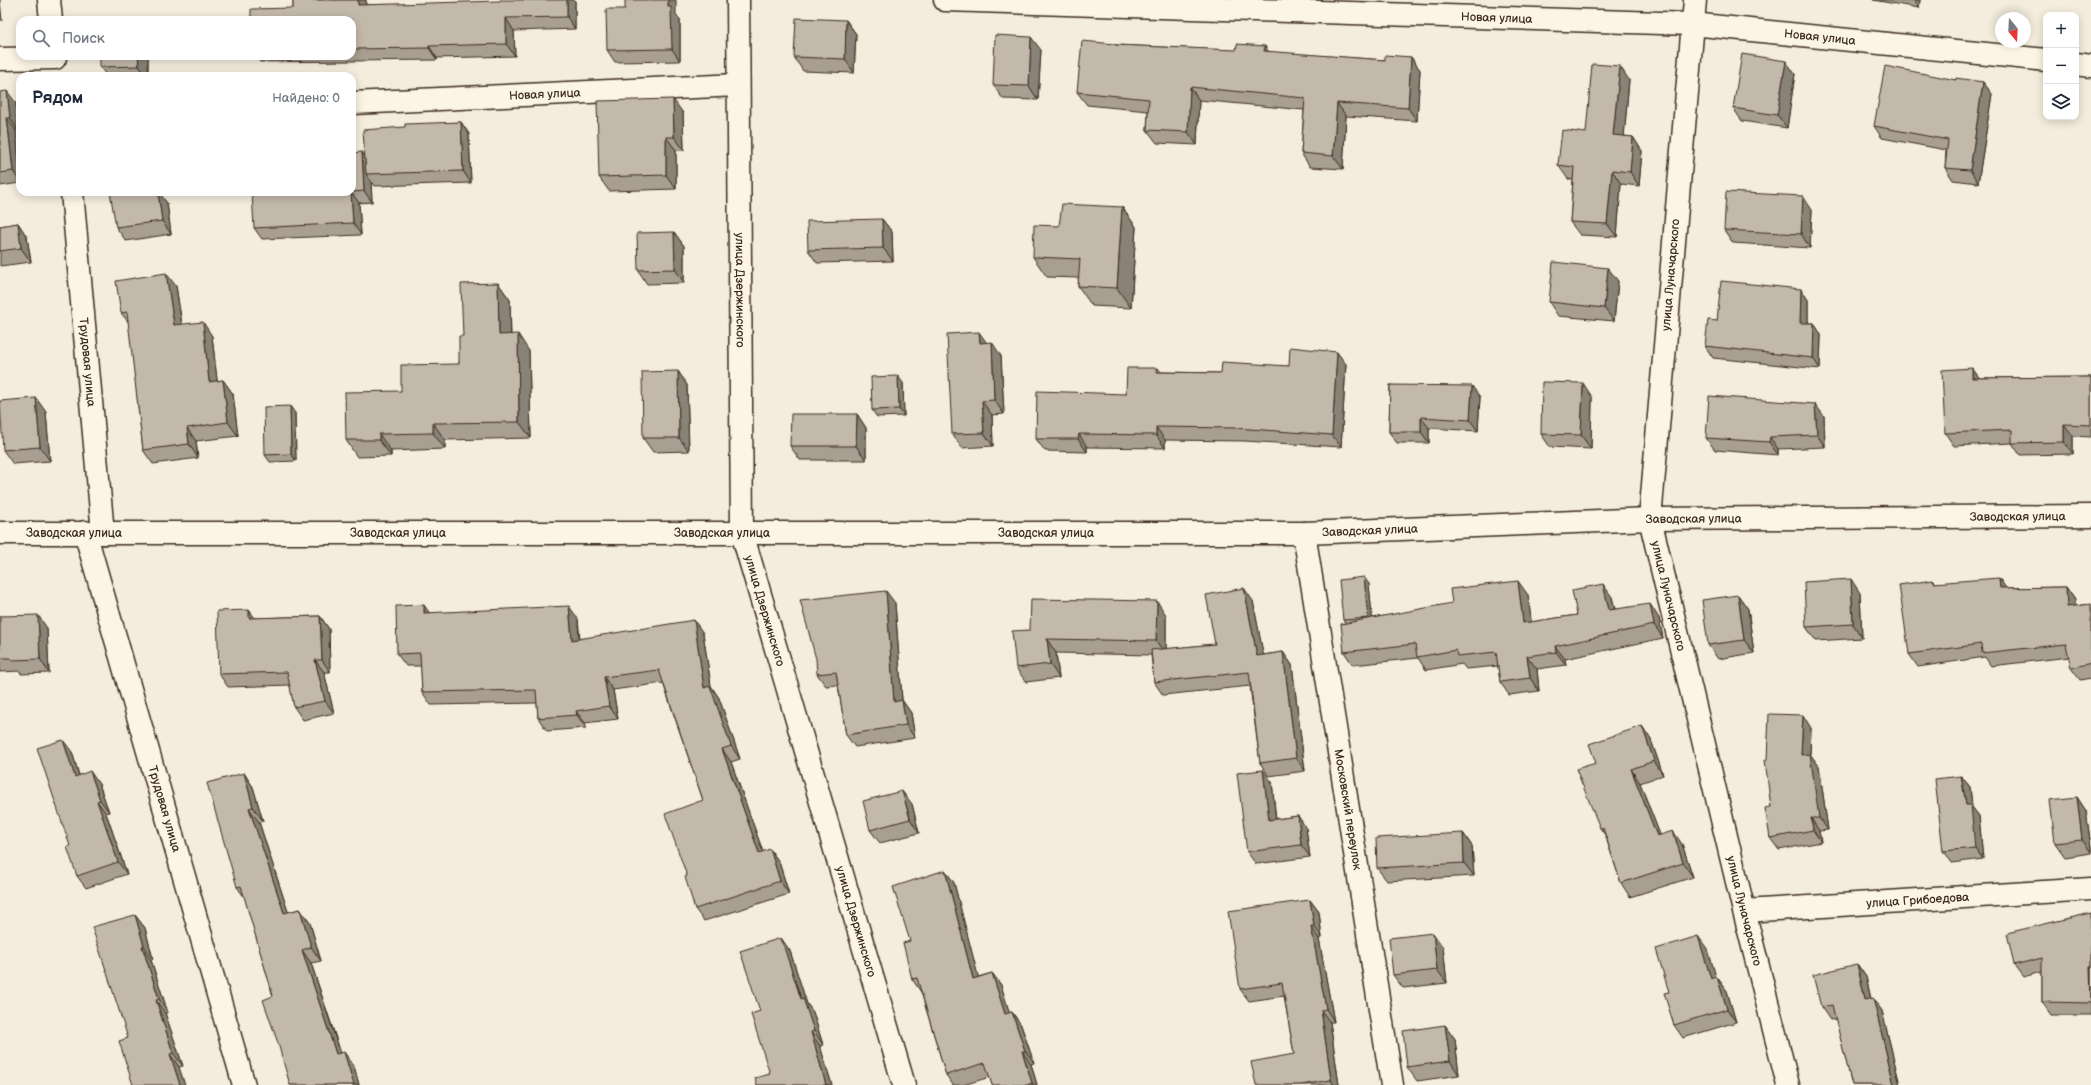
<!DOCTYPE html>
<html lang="ru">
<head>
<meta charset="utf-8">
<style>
  :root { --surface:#fff; --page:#f2f2f3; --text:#1f2937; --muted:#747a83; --line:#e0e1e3 }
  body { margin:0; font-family:"Balsamiq Sans",sans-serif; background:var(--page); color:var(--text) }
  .controls { position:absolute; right:12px; top:12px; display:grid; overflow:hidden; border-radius:8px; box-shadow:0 2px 10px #0003 }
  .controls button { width:36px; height:36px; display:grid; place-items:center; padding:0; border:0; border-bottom:1px solid var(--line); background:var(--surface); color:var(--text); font:20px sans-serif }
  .compass { position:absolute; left:1995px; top:12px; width:36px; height:36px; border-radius:50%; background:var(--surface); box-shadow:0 2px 10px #0003; rotate:162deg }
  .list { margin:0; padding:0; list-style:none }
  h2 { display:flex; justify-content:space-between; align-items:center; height:52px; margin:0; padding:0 16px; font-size:17px }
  h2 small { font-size:13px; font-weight:400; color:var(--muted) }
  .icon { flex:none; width:22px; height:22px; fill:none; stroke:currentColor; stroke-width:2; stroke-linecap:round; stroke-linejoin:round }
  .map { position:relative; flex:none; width:2091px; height:1085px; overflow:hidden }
  .search { position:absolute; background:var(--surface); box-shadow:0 2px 10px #0003; left:16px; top:16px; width:340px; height:44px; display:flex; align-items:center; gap:10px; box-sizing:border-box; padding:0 14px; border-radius:12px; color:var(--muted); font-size:15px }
  .panel { position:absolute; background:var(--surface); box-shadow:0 2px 10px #0003; left:16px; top:72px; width:340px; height:124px; border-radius:12px }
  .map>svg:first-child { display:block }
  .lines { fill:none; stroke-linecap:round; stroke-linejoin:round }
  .minor-casing { stroke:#3b2a1e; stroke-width:25 }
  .minor { stroke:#fcf5e5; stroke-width:22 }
  .wall { fill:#a89f92; stroke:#3b2a1e }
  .shaded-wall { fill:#888277; stroke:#3b2a1e }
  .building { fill:#c3b9aa; stroke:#3b2a1e }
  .labels { text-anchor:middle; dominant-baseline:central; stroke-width:3; stroke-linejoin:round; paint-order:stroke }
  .street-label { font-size:12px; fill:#3b2a1e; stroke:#fcf5e5 }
</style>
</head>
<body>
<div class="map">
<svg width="2091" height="1085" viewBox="0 0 2091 1085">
  <rect width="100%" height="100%" fill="#f4eddd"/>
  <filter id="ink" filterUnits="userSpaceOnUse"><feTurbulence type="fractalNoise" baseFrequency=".025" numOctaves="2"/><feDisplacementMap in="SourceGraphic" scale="8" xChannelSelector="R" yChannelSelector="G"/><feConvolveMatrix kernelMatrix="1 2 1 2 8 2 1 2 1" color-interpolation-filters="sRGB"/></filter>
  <g filter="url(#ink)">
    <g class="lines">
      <g class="minor-casing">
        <g id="minor">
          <path d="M49 0 51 20"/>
          <path id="s1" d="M738 0 742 533 904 1085"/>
          <path id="s2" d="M945 0 1692 24 2046 60"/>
          <path id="s3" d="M1695 0 1650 519 1744 911 1788 1085"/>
          <path d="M0 59 55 58"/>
          <path d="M2076 64 2091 66"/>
          <path id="s4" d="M352 103 738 85"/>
          <path id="s5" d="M72 192 103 533"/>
          <path id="s6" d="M85 532 244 1085"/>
          <path id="s7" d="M0 533H1304L1650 519 2091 516"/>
          <path id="s8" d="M1304 533 1392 1085"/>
          <path id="s9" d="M1744 911 2091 889"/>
        </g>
      </g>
      <use href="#minor" class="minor"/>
    </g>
    <path class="wall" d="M293 0H366V5L575 1V29L514 31 515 56 437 58V60L260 62 256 56H352V20L293 8Z
      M1873 0H1920L1919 8Z
      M676 15 680 20V61L615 62 607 50Z
      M846 20 856 34 854 73 803 71 794 57Z
      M1115 44 1116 45 1268 52 1385 60 1411 57 1420 70 1417 121 1346 116 1343 169 1310 167 1301 153 1304 110 1199 100 1197 145 1157 143 1147 130 1148 111 1087 105 1077 92Z
      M1041 50 1038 100 1003 99 993 85Z
      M148 56V76H107L100 67Z
      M1795 74 1787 128 1742 121 1733 108Z
      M1629 80 1624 136 1633 137 1642 151 1639 186 1621 184 1617 237 1580 235 1570 222 1573 180 1568 179 1558 165 1586 133Z
      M1956 80 1983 82 1992 94 1978 183 1953 180 1945 168 1946 150 1882 138 1874 126Z
      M0 92 16 103 18 130H16L20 172V183L0 186Z
      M683 113 684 150H676V189L609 191 599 177Z
      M461 122 469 134 471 183 374 186 371 181 372 202 359 203 361 235 262 239 254 228 365 156 405 127Z
      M167 203 171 234 126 241 116 227Z
      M1122 207 1136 227 1131 308 1092 306 1078 286 1079 278 1047 277 1033 257 1059 226Z
      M1812 210 1810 248 1733 243 1724 230Z
      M882 219 892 232 893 261 817 263 808 250Z
      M18 223 27 237 31 262 0 266V226Z
      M674 232 684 246V283L647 284 638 270Z
      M1618 281 1614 321 1558 316 1549 302Z
      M498 283 510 300 511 335 529 351 531 438 445 440V449L391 451V456L357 457 346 440 401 391 459 364 463 336Z
      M176 286 182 324 212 336 217 381 223 380 233 394 238 436 196 441 198 458 153 464 143 450 129 323 121 313Z
      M1801 289 1808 300V323H1814L1821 335 1820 369 1713 358 1705 346 1717 321Z
      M987 343 1001 356 1004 414 992 415 993 446 962 448 952 434Z
      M1346 364 1341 447 1245 441 1165 440V448L1087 447V452L1045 451 1036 439 1126 394 1158 368 1161 372 1221 373 1289 366Z
      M1972 368 1979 378 2091 377V437L2073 436V454L2020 455 2012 443 1954 446 1945 433Z
      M678 371 687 385 689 451 653 452 643 438Z
      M903 383 904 416 877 417 872 410Z
      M1390 385 1480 397 1478 431 1429 428V443H1397L1389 432Z
      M1592 397 1591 449 1550 447 1541 434Z
      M46 412 50 461 13 464 3 450Z
      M295 413 296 461 270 462 265 455Z
      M857 414 866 428V460H800L790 446Z
      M1824 416 1825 447 1778 449V455L1715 450 1706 438Z
      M1933 580 1936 583 2006 588 2066 587 2075 600V606L2091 604V678L2080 680 2071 668 2069 657 1991 666 1985 657 1918 667 1909 654Z
      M1369 584 1372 618 1528 595 1531 622 1577 615 1612 597 1615 609 1659 618 1663 638 1565 659 1566 665 1537 669 1539 691 1509 695 1500 682 1498 666 1466 669 1462 664 1426 670 1418 658 1353 665 1344 652 1345 623 1343 620Z
      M1860 593 1862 638 1816 641 1806 627Z
      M1738 595 1748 609 1754 653 1718 659 1708 645Z
      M1253 601 1263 655 1283 652 1292 665 1305 771 1269 776 1260 763 1250 686 1163 695 1154 682 1151 655 1056 653 1059 678 1026 682 1016 668 1030 630 1166 615V649L1215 644Z
      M895 603 902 700 911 713 915 738 855 747 846 735 838 685 826 686 817 674Z
      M249 610 254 618 320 616 329 629 330 672H324L334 713 303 720 294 707 290 685 228 687 219 674Z
      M429 613 578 619 580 639 703 633 711 686 719 698 740 759 731 762 763 852 770 849 779 862 789 894 704 921 695 909 687 876 703 800 663 683 613 690 618 719 585 723 586 728 547 731 538 718 537 703 431 705 422 692 421 666H406L397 654Z
      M0 616 47 628 49 673 21 674 20 671 0 672Z
      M1642 726 1651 740 1663 775 1640 783 1660 835 1682 844 1693 877 1630 897 1621 883 1605 835 1600 828 1596 763Z
      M1811 728 1810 754 1819 766 1828 830 1819 831 1821 842 1779 850 1770 838 1771 807 1767 759Z
      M72 752 79 775 99 784 109 812 106 813 127 874 86 888 77 876 70 846Z
      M244 773 253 787 263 821 259 822 288 912 300 909 310 923 321 961 311 963 341 1053 354 1066 359 1085H290L273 996 245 898 237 887Z
      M1961 776 1970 787 1972 807 1979 816 1983 859 1951 863 1943 851Z
      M1272 782 1276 819 1298 816 1306 828 1310 857 1256 864 1247 852Z
      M2077 797 2086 811 2091 847V853L2065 857 2055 843Z
      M912 804 919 833 880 843 870 830Z
      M1463 833 1472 846 1474 876 1387 881 1377 868Z
      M945 870 954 883 978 977 992 973 1001 985 1009 1013 1012 1012 1021 1025 1034 1063 1031 1064 1037 1085H992L990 1077 963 1085H953L946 1075 921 992 912 979 910 941Z
      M1310 900 1319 912 1322 938 1319 939 1334 1022H1330L1339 1085H1256L1294 1054 1284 996 1249 1001 1240 989Z
      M2091 913V1015H2051L2042 1002V972L2023 977 2014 965Z
      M135 915 145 928 153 959 151 960 168 1013H165L183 1066 179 1067 128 1038Z
      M781 938 790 951 807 1004 813 1012 823 1045 820 1046 832 1085H757L770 1074 760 1011Z
      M1443 947 1447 983 1403 988 1393 975Z
      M1708 950 1716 978 1717 977 1727 991 1736 1022 1683 1038 1674 1025 1669 992Z
      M1857 964 1866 977 1871 999 1873 998 1882 1011 1900 1085H1852L1836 1019 1830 1020 1821 1007Z
      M1445 1025 1455 1039 1459 1075 1417 1081 1407 1067Z"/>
    <path class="shaded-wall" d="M0 0 2 21 0 18Z
      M358 0H366V17L358 5Z
      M567 0H574L575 1V29L567 17Z
      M668 0H676V15L680 20V61L672 49 668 7Z
      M1914 0H1920L1919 8Z
      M506 18 514 31 515 56 506 44Z
      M846 20 856 34 854 73 845 59Z
      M1031 37 1041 50 1038 100 1029 86Z
      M429 46 437 58V60L429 48Z
      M1265 46 1274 60 1264 51Z
      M138 56H148V76H146L139 66Z
      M1411 57 1420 70 1417 121 1408 108Z
      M1786 61 1795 74 1787 128 1777 115Z
      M1620 66 1629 80 1623 149 1613 135Z
      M1983 82 1992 94 1978 183 1970 170Z
      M1190 87 1199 100 1197 145 1188 132Z
      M7 91 16 103 18 130 10 118Z
      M673 99 683 113 684 150 674 137Z
      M1337 103 1346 116 1343 169 1333 156Z
      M7 118 16 130 20 172V182L13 171Z
      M461 122 469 134 471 183 463 171Z
      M666 137 676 150V189L666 175Z
      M1633 137 1642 151 1639 186 1630 172Z
      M362 152 370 164 366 174 371 181 372 202 364 191Z
      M1612 170 1621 184 1617 237 1607 224Z
      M158 192H159L167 203 171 234 162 221Z
      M351 192 359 203 361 235 353 223Z
      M1803 196 1812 210 1810 248 1801 234Z
      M1122 207 1136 227 1131 308 1117 288Z
      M882 219 892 232 893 261 883 248Z
      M18 223 27 237 31 262 21 248Z
      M674 232 684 246V283L675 269Z
      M1608 268 1618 281 1614 321 1604 308Z
      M166 273 176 286 184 339 174 325Z
      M498 283 510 300 511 352 499 335Z
      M1801 289 1808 300V334L1800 323Z
      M203 322 212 336 219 396 209 382Z
      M1814 323 1821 335 1820 369 1813 358Z
      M979 332 989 346 980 343Z
      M518 334 529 351 531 438 519 422Z
      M992 342 1001 356 1004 414 994 400Z
      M1337 352 1346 364 1341 447 1332 435Z
      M1972 368 1981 380 1972 378Z
      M678 371 687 385 689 451 679 438Z
      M898 376 903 383 904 416 899 409Z
      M223 380 233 394 238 436 228 422Z
      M1583 383 1592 397 1591 449 1581 435Z
      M1472 386 1480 397 1478 431 1470 420Z
      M36 398 46 412 50 461 40 447Z
      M982 401 992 415 993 446 984 433Z
      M1815 404 1824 416 1825 447 1817 435Z
      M290 406 295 413 296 461 291 454Z
      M857 414 866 428V460L856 446Z
      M1421 417 1429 428V443L1421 432Z
      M433 423 445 440V449L433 433Z
      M2064 424 2073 436V454L2064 442Z
      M1156 427 1165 440V448L1156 435Z
      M187 428 196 441 198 458 189 444Z
      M379 434 391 451V456L379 440Z
      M1079 434 1087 447V452L1078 439Z
      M1770 437 1778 449V455L1769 442Z
      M1364 577 1369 584 1373 625 1368 618Z
      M1999 578 2008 591 2000 588Z
      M1851 579 1860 593 1862 638 1853 624Z
      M1518 581 1528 595 1533 636 1523 623Z
      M1603 584 1612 597 1618 624 1609 610Z
      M2066 587 2075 600V620L2067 607Z
      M1244 588 1253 601 1266 668 1257 656Z
      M886 591 895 603 903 714 894 702Z
      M1738 595 1748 609 1754 653 1744 640Z
      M1157 601 1166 615V655L1156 641Z
      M1650 604 1659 618 1663 638 1654 625Z
      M424 605 433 618 424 613Z
      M569 606 578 619 580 653 572 640Z
      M249 610 258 622 249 618Z
      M38 615 47 628 49 673 40 659Z
      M320 616 329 629 330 672 322 660Z
      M694 620 703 633 711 686 719 698 740 759 731 746 704 688Z
      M1047 639 1056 653 1059 678 1050 664Z
      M1555 646 1565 659 1566 665 1556 652Z
      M1283 652 1292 665 1305 771 1296 758Z
      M1527 656 1537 669 1539 691 1530 678Z
      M315 660 324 672 334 713 325 701Z
      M604 677 613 690 618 719 609 706Z
      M902 700 911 713 915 738 906 725Z
      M576 711 585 723 586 728 577 715Z
      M1803 715 1811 728 1810 754 1819 766 1828 830 1819 818 1801 755Z
      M1642 726 1651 740 1663 775 1654 761Z
      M63 740 72 752 83 789 75 777Z
      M722 749 731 762 768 866 759 853Z
      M1631 769 1640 783 1666 850 1657 836Z
      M1263 770 1272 782 1277 832 1269 820Z
      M90 771 99 784 109 812 100 800Z
      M244 773 253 787 263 821 253 807Z
      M1961 776 1970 787 1972 807 1979 816 1983 859 1975 848 1966 805Z
      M902 791 912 804 919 833 910 819Z
      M2077 797 2086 811 2091 847V852L2082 840Z
      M97 801 106 813 127 874 118 862Z
      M249 808 259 822 293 927 284 913Z
      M1298 816 1306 828 1310 857 1301 845Z
      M1811 818 1819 831 1821 842 1813 830Z
      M1673 831 1682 844 1693 877 1683 863Z
      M1463 833 1472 846 1474 876 1464 863Z
      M770 849 779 862 789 894 780 881Z
      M945 870 954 883 982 991 973 979Z
      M1310 900 1319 912 1322 938 1314 926Z
      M300 909 310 923 321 961 311 947Z
      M135 915 145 928 153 959 144 946Z
      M1311 926 1319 939 1334 1022 1326 1009Z
      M1433 933 1443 947 1447 983 1437 970Z
      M1698 936 1708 950 1721 993 1711 979Z
      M781 938 790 951 807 1004 813 1012 823 1045 814 1031 801 999Z
      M142 946 151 960 168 1013 159 999Z
      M302 950 311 963 345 1068 336 1054Z
      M1857 964 1866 977 1874 1013 1865 1000Z
      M2090 966 2091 967V1003Z
      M992 973 1001 985 1014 1027 1005 1014Z
      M1717 977 1727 991 1736 1022 1727 1009Z
      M1873 998 1882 1011 1900 1085H1894Z
      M156 1000 165 1013 183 1066 173 1053Z
      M1321 1010 1330 1022 1339 1085H1334L1331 1080Z
      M1012 1012 1021 1025 1034 1063 1025 1051Z
      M1445 1025 1455 1039 1459 1075 1450 1061Z
      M811 1032 820 1046 832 1085H826Z
      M1022 1051 1031 1064 1037 1085H1033L1032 1083Z
      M344 1052 354 1066 359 1085H354Z
      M170 1054 179 1067 185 1085H180Z"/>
    <path class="building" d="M293 0H358V5L500 1V0H567V17L506 18V44L429 46V48L352 49V20H251V9L293 8Z
      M625 0H668V7H671L672 49 607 50 606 9H625Z
      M796 18 846 20 845 59 794 57Z
      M995 35 1031 37 1029 86 993 85Z
      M1082 41 1115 44V45L1236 50 1237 44 1265 46 1264 51 1385 60V55L1411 57 1408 108 1337 103 1333 156 1301 153 1305 98 1190 87 1188 132 1147 130 1149 99 1077 92Z
      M1742 54 1786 61 1777 115 1733 108Z
      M100 56H138L139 66 100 67Z
      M1592 64 1620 66 1613 135 1633 137 1630 172 1612 170 1607 224 1570 222 1574 167 1558 165 1562 130 1586 133Z
      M1885 66 1956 80V78L1983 82 1970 170 1945 168 1948 140 1874 126Z
      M7 91 10 118H7L13 171 0 173V92Z
      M673 99 674 137H666V175L599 177 597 101Z
      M461 122 463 171 366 174 363 130 405 127V124Z
      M362 152 364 191 352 192V153Z
      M110 192H158L162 221 116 227Z
      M252 192H351L353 223 254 228Z
      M1726 192 1803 196 1801 234 1724 230Z
      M1062 204 1122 207 1117 288 1078 286 1080 259 1033 257 1034 225 1059 226Z
      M882 219 883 248 808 250 807 221Z
      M18 223 21 248 0 251V226Z
      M674 232 675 269 638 270 637 233Z
      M1553 262 1608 268 1604 308 1549 302Z
      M166 273 174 325 203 322 209 382 223 380 228 422 187 428 189 444 143 450 127 312 121 313 116 281Z
      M1721 281 1801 289 1800 323H1814L1813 358 1705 346 1708 320 1717 321Z
      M498 283 499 335 518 334 519 422 433 423V433L379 434V440H346L345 392 401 391V365L459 364V336H463L461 284Z
      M979 332 980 343 992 342 994 400 982 401 984 433 952 434 947 334Z
      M1290 347 1337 352 1332 435 1236 428 1156 427V435L1079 434 1078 439H1036L1037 391 1126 394 1127 368H1158L1157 372 1221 373 1222 362 1289 366Z
      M1972 368V378L2091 377V425L2064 424V442L2012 443V430L1945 433 1942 370Z
      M678 371 679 438H643L642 372Z
      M898 376 899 409 872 410 871 377Z
      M1542 382 1583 383 1581 435 1541 434Z
      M1390 385 1472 386 1470 420 1421 417V432H1389Z
      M1709 396 1815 404 1817 435 1770 437 1769 442 1706 438Z
      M36 398 40 447 3 450 0 401Z
      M290 406 291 454 265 455 264 407Z
      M791 414H857L856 446H790Z
      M1364 577 1368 618 1343 620 1339 580Z
      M1999 578 2000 588 2066 587 2067 607 2091 604V663L2071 668 2066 644 1982 653 1981 644 1909 654 1899 585 1933 580 1934 583Z
      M1851 579 1853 624 1806 627 1804 582Z
      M1518 581 1523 623 1577 615 1572 590 1603 584 1609 610 1650 604 1654 625 1555 646 1556 652 1527 656 1530 678 1500 682 1496 652 1457 656 1456 650 1417 657 1415 644 1344 652 1341 624 1452 603 1450 589Z
      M1244 588 1257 656 1283 652 1296 758 1260 763 1249 672 1154 682 1151 650 1215 644 1206 595Z
      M886 591 894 702 902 700 906 725 846 735 836 672 817 674 816 659 800 600Z
      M1738 595 1744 640 1708 645 1702 600Z
      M1031 599 1157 601 1156 641 1047 639 1050 664 1016 668 1012 631 1030 630Z
      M424 605V613L569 606 572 640 694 620 704 688 710 686 731 746 722 749 759 853 770 849 780 881 695 909 685 877 687 876 665 814 703 800 659 670 604 677 609 706 576 711 577 715 538 718 536 690 422 692 420 653 397 654 396 606Z
      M249 610V618L320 616 322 660H315L325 701 294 707 287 672 219 674 217 611Z
      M38 615 40 659 12 660 11 658H0V616Z
      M1769 714 1803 715 1801 755 1810 754 1819 818H1811L1813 830 1770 838 1765 808 1771 807 1765 760 1767 759Z
      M1642 726 1654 761 1631 769 1657 836 1673 831 1683 863 1621 883 1603 828H1600L1576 769 1596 763 1589 744Z
      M63 740 75 777 90 771 100 800 97 801 118 862 77 876 67 847 70 846 37 748Z
      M1263 770 1269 820 1298 816 1301 845 1247 852 1237 773Z
      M244 773 253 807 249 808 284 913 300 909 311 947 302 950 336 1054 344 1052 354 1085H290L278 1043 263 1000 273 996 241 886 237 887 207 783Z
      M1961 776 1966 805H1971L1975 848 1943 851 1935 779Z
      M902 791 910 819 870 830 863 801Z
      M2077 797 2082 840 2055 843 2050 800Z
      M1463 833 1464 863 1377 868 1376 838Z
      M945 870 973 979 992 973 1005 1014 1012 1012 1025 1051H1022L1032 1083 1027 1085H992L985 1063 946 1075 917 978 912 979 903 943 910 941 893 887Z
      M1310 900 1314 926H1311L1326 1009 1321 1010 1331 1080 1301 1085H1256L1251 1062 1294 1054 1282 983 1240 989 1228 911Z
      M2091 913V966H2090L2091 1003 2042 1002V958L2014 965 2007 933Z
      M135 915 144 946H142L159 999 156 1000 173 1053 170 1054 180 1085H133L119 1041 128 1038 92 927Z
      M1433 933 1437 970 1393 975 1389 938Z
      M1698 936 1711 979 1717 977 1727 1009 1674 1025 1664 993 1669 992 1656 949Z
      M781 938 801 999 803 998 814 1031 811 1032 826 1085H757L755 1078 770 1074 751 1014 760 1011 740 951Z
      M1857 964 1865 1000 1873 998 1894 1085H1852L1832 1005 1821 1007 1813 975Z
      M1445 1025 1450 1061 1407 1067 1403 1031Z"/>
  </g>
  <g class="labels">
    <g class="street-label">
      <text stroke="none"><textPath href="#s2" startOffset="552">Новая улица</textPath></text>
      <text stroke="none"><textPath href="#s2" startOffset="876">Новая улица</textPath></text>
      <text stroke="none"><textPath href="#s4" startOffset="193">Новая улица</textPath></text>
      <text transform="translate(1671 275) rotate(-85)">улица Луначарского</text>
      <text stroke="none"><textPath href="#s1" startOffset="290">улица Дзержинского</textPath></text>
      <text stroke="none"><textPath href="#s5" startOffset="171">Трудовая улица</textPath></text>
      <text stroke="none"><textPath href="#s7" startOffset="2018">Заводская улица</textPath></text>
      <text stroke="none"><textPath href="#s7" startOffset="1694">Заводская улица</textPath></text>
      <text stroke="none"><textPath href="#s7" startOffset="1370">Заводская улица</textPath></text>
      <text stroke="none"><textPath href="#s7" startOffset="74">Заводская улица</textPath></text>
      <text stroke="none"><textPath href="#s7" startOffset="398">Заводская улица</textPath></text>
      <text stroke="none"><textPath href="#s7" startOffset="722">Заводская улица</textPath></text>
      <text stroke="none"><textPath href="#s7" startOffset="1046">Заводская улица</textPath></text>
      <text stroke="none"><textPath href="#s3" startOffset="600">улица Луначарского</textPath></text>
      <text stroke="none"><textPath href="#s1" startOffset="614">улица Дзержинского</textPath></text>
      <text stroke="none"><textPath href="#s6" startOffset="288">Трудовая улица</textPath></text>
      <text stroke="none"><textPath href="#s8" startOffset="280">Московский переулок</textPath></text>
      <text stroke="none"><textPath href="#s9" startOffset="174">улица Грибоедова</textPath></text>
      <text stroke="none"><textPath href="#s3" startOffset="924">улица Луначарского</textPath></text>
      <text stroke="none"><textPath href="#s1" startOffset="938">улица Дзержинского</textPath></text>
    </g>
  </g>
</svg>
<div class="controls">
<button>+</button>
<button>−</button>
<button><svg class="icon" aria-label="layers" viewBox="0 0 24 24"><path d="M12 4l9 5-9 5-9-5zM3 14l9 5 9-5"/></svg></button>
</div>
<svg class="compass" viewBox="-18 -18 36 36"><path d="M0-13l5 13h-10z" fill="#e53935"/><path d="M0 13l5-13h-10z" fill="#747a83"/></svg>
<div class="search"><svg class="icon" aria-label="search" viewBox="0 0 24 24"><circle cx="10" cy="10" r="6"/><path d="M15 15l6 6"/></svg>Поиск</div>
<section class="panel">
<h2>Рядом<small>Найдено: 0</small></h2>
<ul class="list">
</ul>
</section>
</div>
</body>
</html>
